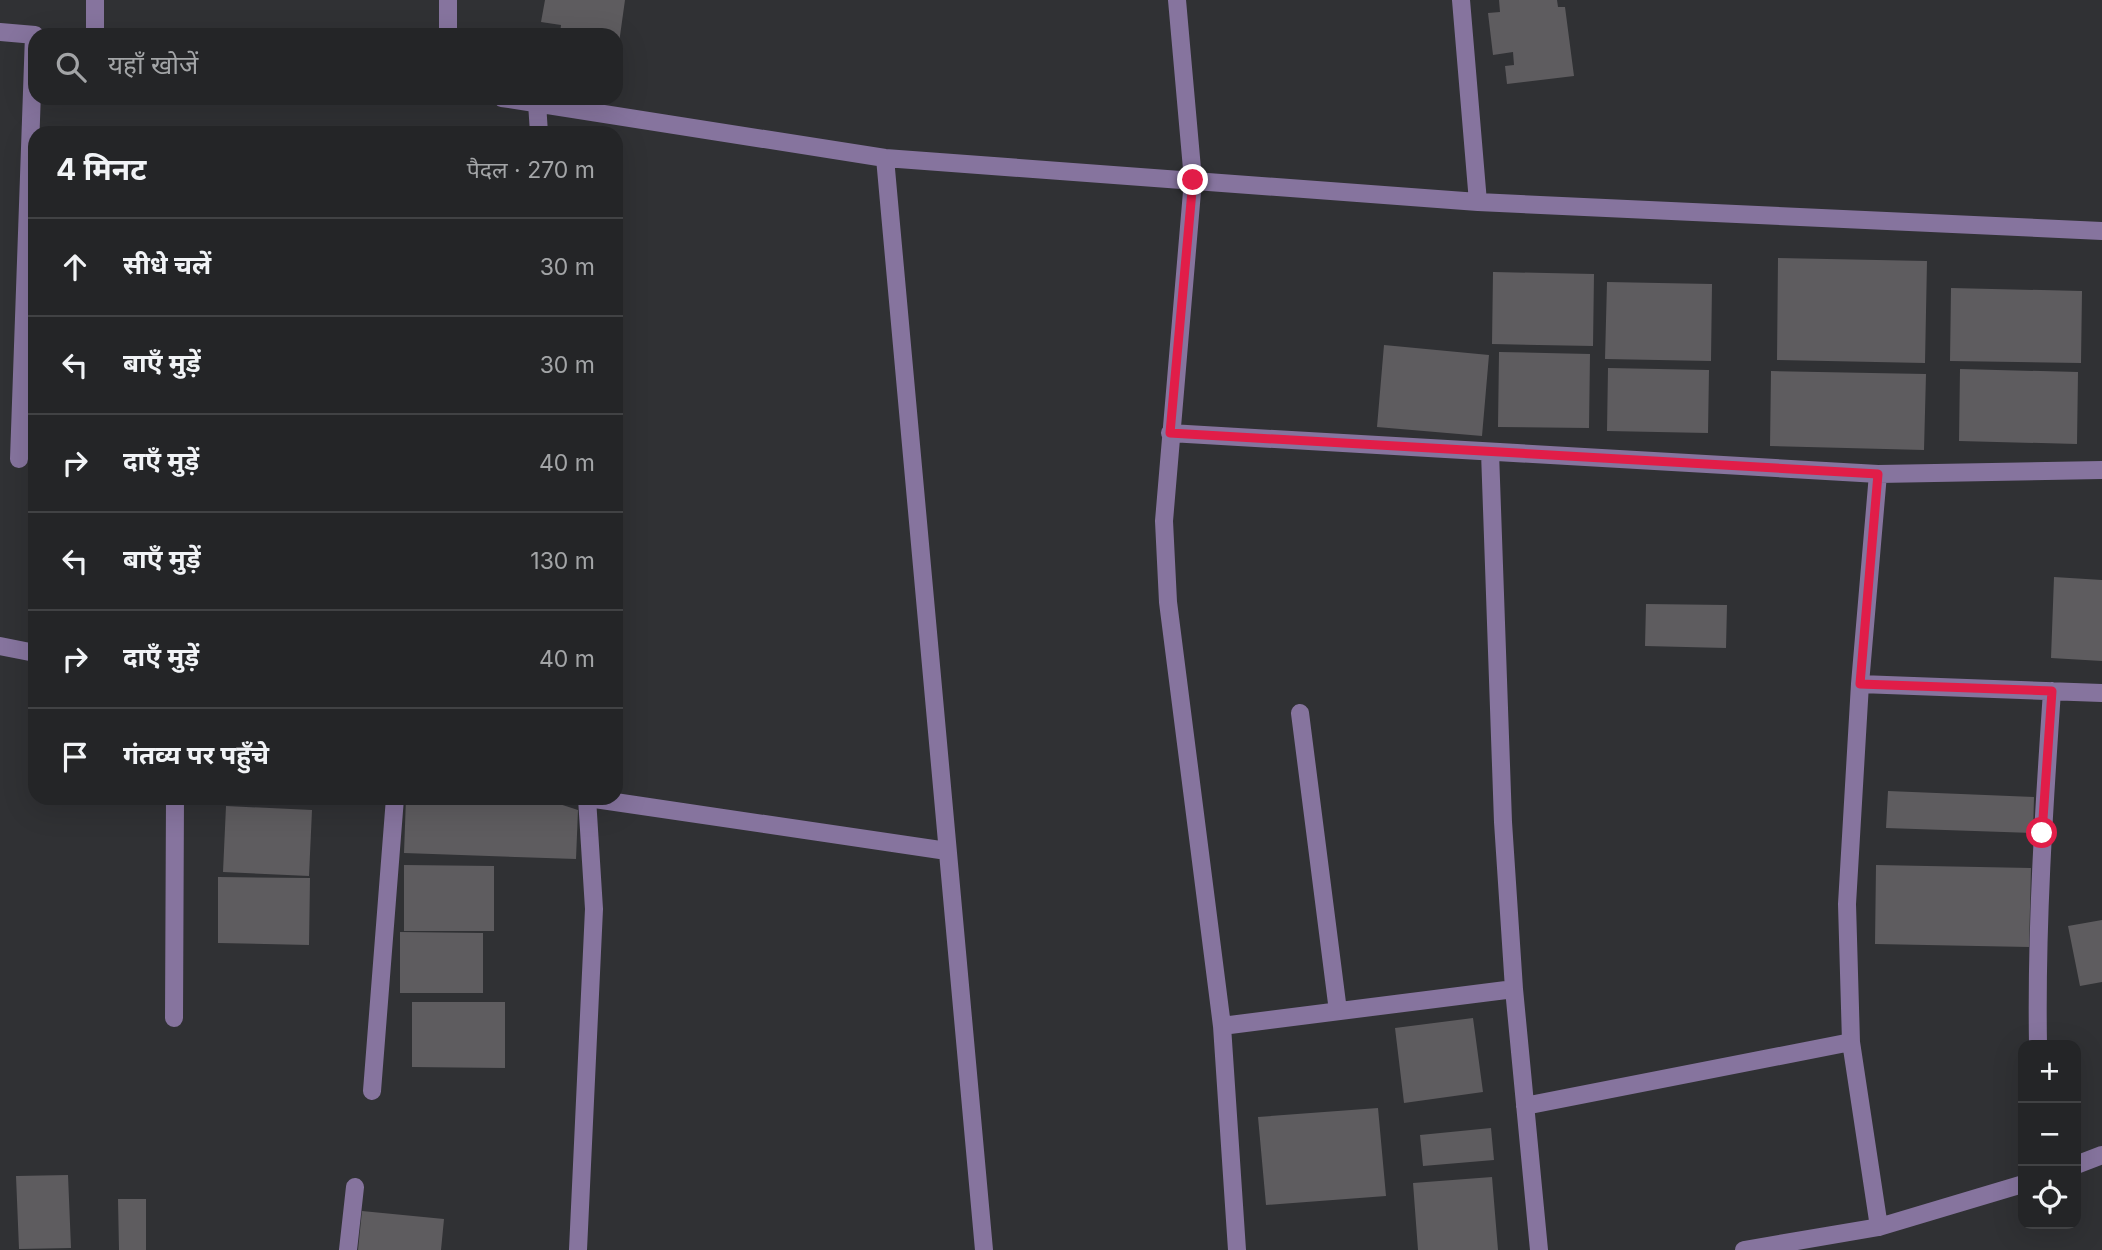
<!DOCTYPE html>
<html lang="hi">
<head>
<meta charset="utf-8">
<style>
  :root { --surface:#242527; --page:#303133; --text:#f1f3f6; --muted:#a3a5a7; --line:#414244 }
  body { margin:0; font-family:Inter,"Noto Sans Devanagari",sans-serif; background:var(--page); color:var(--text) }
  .controls { position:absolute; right:21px; bottom:21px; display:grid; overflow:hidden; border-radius:14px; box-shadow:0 7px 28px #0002 }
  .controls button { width:63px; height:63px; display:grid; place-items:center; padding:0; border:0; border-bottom:2px solid var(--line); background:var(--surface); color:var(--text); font:35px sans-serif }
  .stop { position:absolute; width:21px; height:21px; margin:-16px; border:5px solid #e11d48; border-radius:50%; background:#fff }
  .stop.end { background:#e11d48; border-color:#fff; box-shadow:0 2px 7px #0008 }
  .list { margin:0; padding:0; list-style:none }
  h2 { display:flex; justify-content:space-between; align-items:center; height:91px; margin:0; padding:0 28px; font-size:30px }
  h2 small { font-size:23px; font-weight:400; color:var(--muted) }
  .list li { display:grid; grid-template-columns:46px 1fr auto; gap:21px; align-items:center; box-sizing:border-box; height:98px; padding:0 28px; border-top:2px solid var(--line) }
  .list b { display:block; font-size:26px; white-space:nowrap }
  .list em { font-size:23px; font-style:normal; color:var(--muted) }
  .icon { flex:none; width:38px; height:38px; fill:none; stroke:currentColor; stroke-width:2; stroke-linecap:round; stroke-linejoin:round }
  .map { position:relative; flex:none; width:2102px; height:1250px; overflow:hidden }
  .search { position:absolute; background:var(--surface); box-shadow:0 7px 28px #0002; left:28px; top:28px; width:595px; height:77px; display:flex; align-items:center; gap:18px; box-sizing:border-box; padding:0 24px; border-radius:21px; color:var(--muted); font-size:26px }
  .panel { position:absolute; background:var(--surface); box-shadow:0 7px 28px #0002; left:28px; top:126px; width:595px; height:679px; border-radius:21px }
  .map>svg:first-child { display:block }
  .building { fill:#5e5c5f }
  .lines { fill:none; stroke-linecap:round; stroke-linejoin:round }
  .minor { stroke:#86749e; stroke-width:18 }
  .route { stroke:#e11d48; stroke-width:9 }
</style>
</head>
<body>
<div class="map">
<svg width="2102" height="1250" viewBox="0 0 2102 1250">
  <rect width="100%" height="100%" fill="#303134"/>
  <path class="building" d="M545 0H625L619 43H616V35L560 34 561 25 541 22Z
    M1499 0H1557L1558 7H1565L1574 76 1507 84 1505 66 1514 65 1513 52 1493 55 1488 13 1500 12Z
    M1778 258 1927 261 1925 363 1777 360Z
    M1493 272 1594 274 1593 346 1492 344Z
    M1607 282 1712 284 1711 361 1605 359Z
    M1951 288 2082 291 2081 363 1950 361Z
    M1384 345 1489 355 1482 436 1377 427Z
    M1499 352 1590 354 1589 428 1498 427Z
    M31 364H35V388H32Z
    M1608 368 1709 370 1708 433 1607 431Z
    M1960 369 2078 372 2077 444 1959 441Z
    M1771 371 1926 374 1924 450 1770 446Z
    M2054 577 2102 580V661L2051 658Z
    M1646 604 1727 605 1726 648 1645 646Z
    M1888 791 2034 797 2033 833 1886 828Z
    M406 798H541L578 810 576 859 404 853Z
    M226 806 312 810 309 876 223 872Z
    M404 865 494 866V931H404Z
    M1876 865 2031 868 2029 947 1875 944Z
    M218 877 310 878 309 945 218 943Z
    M2102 920V982L2080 986 2068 926Z
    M400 932 483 933V993H400Z
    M412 1002H505V1068L412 1067Z
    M1473 1018 1483 1092 1404 1103 1395 1028Z
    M1378 1108 1386 1196 1266 1205 1258 1117Z
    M1491 1128 1494 1160 1423 1166 1420 1135Z
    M68 1175 71 1248 19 1249 16 1176Z
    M1492 1177 1498 1250H1418L1413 1183Z
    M118 1199H146V1250H119Z
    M362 1211 444 1219 441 1250H358Z"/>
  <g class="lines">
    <path class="minor" d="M1177 0 1193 180 1164 521 1168 602 1222 1026 1237 1250
      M1461 0 1478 202
      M0 32 35 35
      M95 35V0
      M448 35V0
      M502 98 885 158 1478 202 2102 231
      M537 103 539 133
      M885 158 984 1250
      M1170 433 1878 474 2102 470
      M1490 452 1503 822 1514 989 1539 1250
      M19 459 34 35
      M1878 474 1860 684 1847 904 1851 1042 1879 1227
      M0 646 35 653
      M1860 684 2102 693
      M1300 713 1338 1011
      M588 798 947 851
      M174 1018 175 798
      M1222 1026 1514 989
      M2038 1045C2036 927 2044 809 2052 691
      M372 1091 395 798
      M1525 1106 1851 1042
      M2076 1165 2102 1155
      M348 1250 355 1187
      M578 1250 594 909 587 798
      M1744 1250 1879 1227 2023 1184"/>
  </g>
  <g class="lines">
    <path class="route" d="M1193 180 1170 433 1878 474 1860 684 2052 691 2042 833"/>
  </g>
</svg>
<div class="controls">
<button>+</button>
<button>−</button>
<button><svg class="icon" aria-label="locate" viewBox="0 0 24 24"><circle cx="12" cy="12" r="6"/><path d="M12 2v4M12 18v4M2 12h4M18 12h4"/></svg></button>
</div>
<div class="stop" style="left:2042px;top:833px"></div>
<div class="stop end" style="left:1193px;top:180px"></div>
<div class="search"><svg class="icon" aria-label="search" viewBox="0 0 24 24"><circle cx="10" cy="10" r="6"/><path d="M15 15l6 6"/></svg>यहाँ खोजें</div>
<section class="panel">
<h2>4 मिनट<small>पैदल · 270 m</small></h2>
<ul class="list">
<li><svg class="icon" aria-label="ahead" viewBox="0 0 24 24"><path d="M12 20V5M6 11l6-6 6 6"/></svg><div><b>सीधे चलें</b></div><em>30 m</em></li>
<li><svg class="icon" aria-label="left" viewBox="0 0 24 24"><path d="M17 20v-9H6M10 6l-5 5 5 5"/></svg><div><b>बाएँ मुड़ें</b></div><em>30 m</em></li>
<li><svg class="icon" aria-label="right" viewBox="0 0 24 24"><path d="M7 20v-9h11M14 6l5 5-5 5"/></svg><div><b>दाएँ मुड़ें</b></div><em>40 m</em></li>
<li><svg class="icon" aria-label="left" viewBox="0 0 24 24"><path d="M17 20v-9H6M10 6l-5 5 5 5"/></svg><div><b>बाएँ मुड़ें</b></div><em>130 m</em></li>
<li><svg class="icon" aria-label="right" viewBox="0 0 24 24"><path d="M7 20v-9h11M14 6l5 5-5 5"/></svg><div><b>दाएँ मुड़ें</b></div><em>40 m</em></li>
<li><svg class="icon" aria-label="arrive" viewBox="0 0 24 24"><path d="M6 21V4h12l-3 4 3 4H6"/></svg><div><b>गंतव्य पर पहुँचे</b></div></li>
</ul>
</section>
</div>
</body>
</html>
